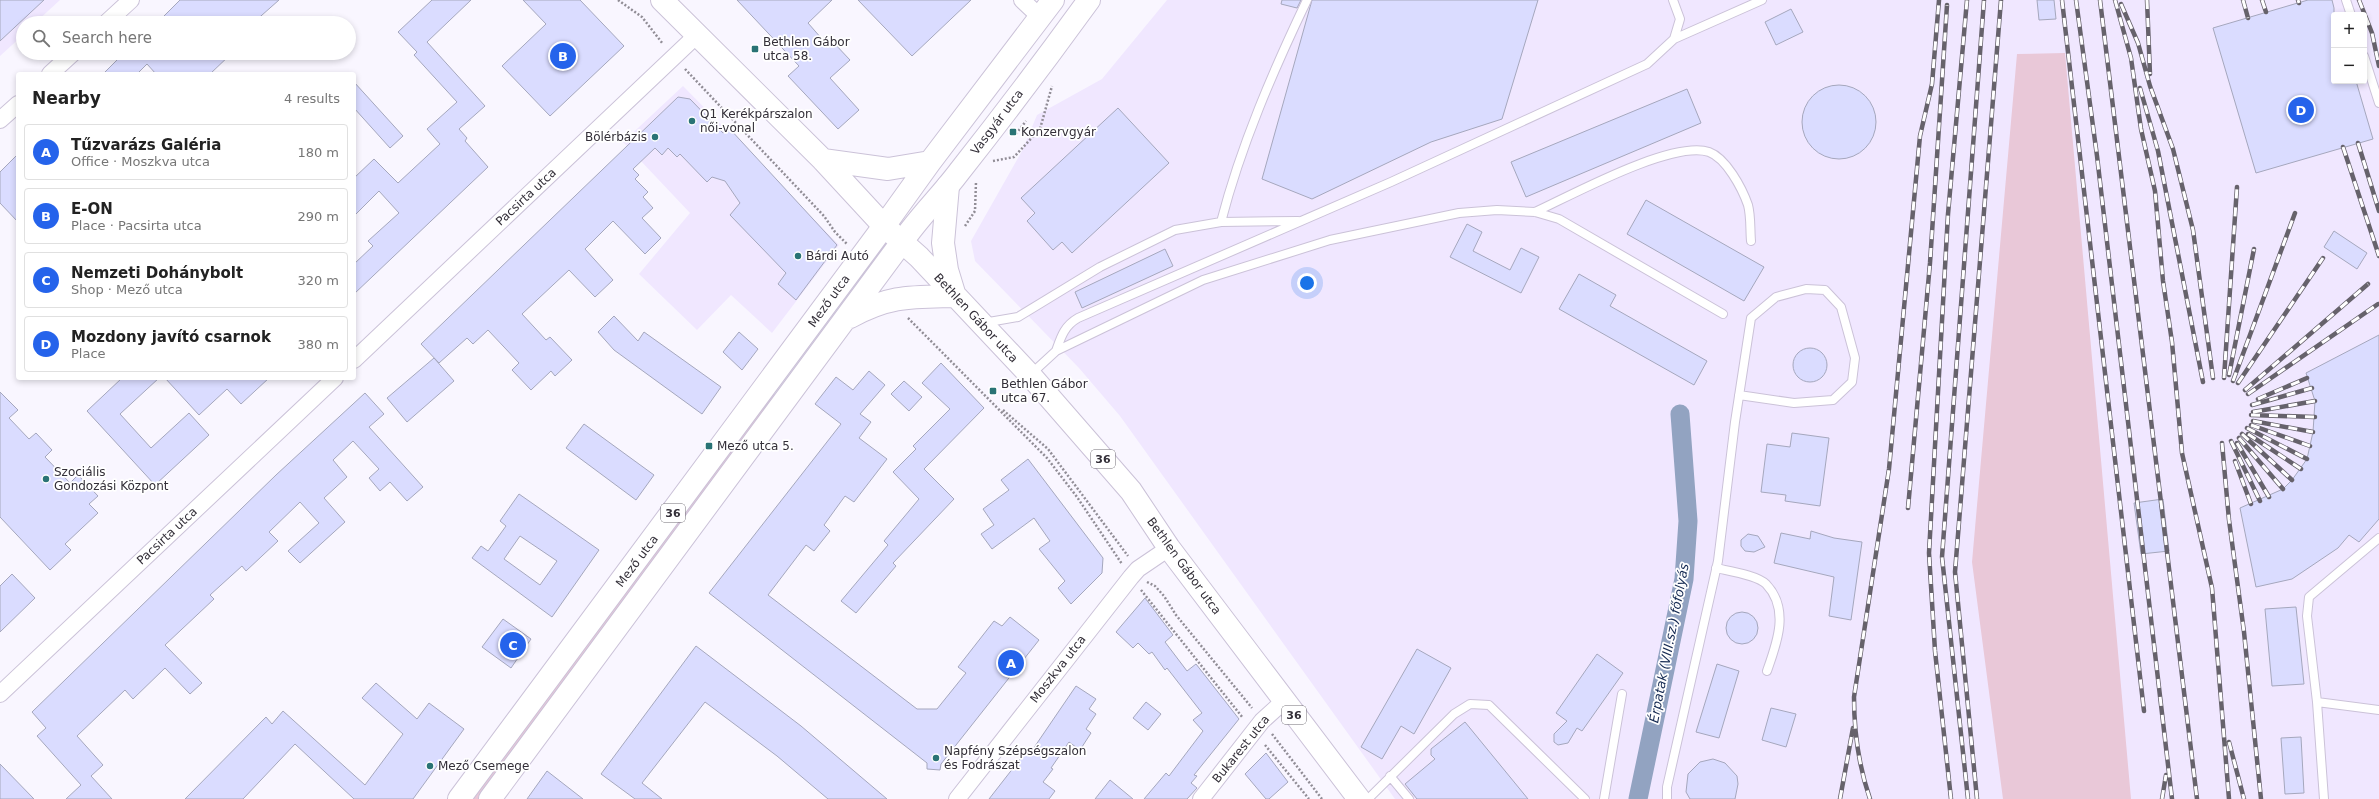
<!DOCTYPE html>
<html lang="en">
<head>
<meta charset="utf-8">
<style>
  :root { --surface:#fff; --page:#f6f6f6; --text:#222; --muted:#767676; --line:#e0e0e0; --accent:#2563eb }
  body { margin:0; font-family:"DejaVu Sans",sans-serif; background:var(--page); color:var(--text) }
  .controls { position:absolute; right:12px; top:12px; display:grid; overflow:hidden; border-radius:4px; box-shadow:0 2px 6px #0003 }
  .controls button { width:36px; height:36px; display:grid; place-items:center; padding:0; border:0; border-bottom:1px solid var(--line); background:var(--surface); color:var(--text); font:20px sans-serif }
  .you { position:absolute; left:1307px; top:283px; width:14px; height:14px; margin:-10px; border:3px solid #fff; border-radius:50%; background:#1a73e8; box-shadow:0 0 0 6px #1a73e833 }
  .badge { display:grid; place-items:center; width:26px; height:26px; border-radius:50%; background:var(--accent); color:#fff; font-size:13px; font-weight:700 }
  .pin { position:absolute; translate:-50% -50%; border:2px solid #fff; box-shadow:0 1px 4px #0006 }
  .list { margin:0; padding:0; list-style:none }
  h2 { display:flex; justify-content:space-between; align-items:center; height:52px; margin:0; padding:0 16px; font-size:17px }
  h2 small { font-size:13px; font-weight:400; color:var(--muted) }
  .list li { display:grid; grid-template-columns:26px 1fr auto; gap:12px; align-items:center; box-sizing:border-box; height:56px; margin:0 8px 8px; padding:0 8px; border:1px solid var(--line); border-radius:4px }
  .list b { display:block; font-size:15px; white-space:nowrap }
  .list p { margin:0; font-size:13px; white-space:nowrap; color:var(--muted) }
  .list em { font-size:13px; font-style:normal; color:var(--muted) }
  .icon { flex:none; width:22px; height:22px; fill:none; stroke:currentColor; stroke-width:2; stroke-linecap:round; stroke-linejoin:round }
  .map { position:relative; flex:none; width:2379px; height:799px; overflow:hidden }
  .search { position:absolute; background:var(--surface); box-shadow:0 2px 6px #0003; left:16px; top:16px; width:340px; height:44px; display:flex; align-items:center; gap:10px; box-sizing:border-box; padding:0 14px; border-radius:22px; color:var(--muted); font-size:15px }
  .panel { position:absolute; background:var(--surface); box-shadow:0 2px 6px #0003; left:16px; top:72px; width:340px; height:308px; border-radius:4px }
  .map>svg:first-child { display:block }
  .built { fill:#f0e7ff; fill-rule:evenodd }
  .green { fill:#e9c8d8 }
  .lines { fill:none; stroke-linecap:round; stroke-linejoin:round }
  .canal { stroke:#92a3c1; stroke-width:19 }
  .building { fill:#dadcff; stroke:#a5a7bd; fill-rule:evenodd }
  .lane-casing { stroke:#cbc2d8; stroke-width:10 }
  .street-casing { stroke:#cbc2d8; stroke-width:18 }
  .secondary-casing { stroke:#cbc2d8; stroke-width:24 }
  .primary-casing { stroke:#cbc2d8; stroke-width:24 }
  .path { stroke:#918d96; stroke-width:2.5; stroke-dasharray:2 2; stroke-linecap:butt }
  .lane { stroke:#fff; stroke-width:8 }
  .street { stroke:#fff; stroke-width:16 }
  .secondary { stroke:#fff; stroke-width:22 }
  .primary { stroke:#fff; stroke-width:22 }
  .rail-casing { stroke:#66626b; stroke-width:4.5 }
  .rail { stroke:#fff; stroke-width:3; stroke-dasharray:9; stroke-linecap:butt }
  .poi-dot { fill:#297375; stroke:#fff; stroke-width:1.5 }
  .labels { text-anchor:middle; dominant-baseline:central; stroke-width:3.5; stroke-linejoin:round; paint-order:stroke }
  .shield { fill:#fff; stroke:#706d74; stroke-width:1 }
  .shield-label { font-size:11px; font-weight:bold; fill:#332f38 }
  .poi-label { font-size:12px; fill:#332f38; stroke:#fff; text-anchor:start }
  .street-label { font-size:12px; fill:#332f38; stroke:#fff }
  .water-label { font-size:13px; font-style:italic; fill:#142951; stroke:#fff }
</style>
</head>
<body>
<div class="map">
<svg width="2379" height="799" viewBox="0 0 2379 799">
  <rect width="100%" height="100%" fill="#f9f6ff"/>
  <path class="built" d="M0 0H60L35 23H23V35L0 56Z
    M1167 0H2379V799H1395L1120 416 1079 368 975 261 971 241 1022 151 1037 115 1102 79ZM2334 15H2364V81H2334Z
    M683 86 839 245 772 333 731 295 697 330 639 274 690 213 623 142Z"/>
  <path class="green" d="M2065 53 2131 799H2003L1972 562 2017 54Z
    M773 393 777 396 481 799H471Z"/>
  <g class="lines">
    <path class="canal" d="M1638 799 1684 579 1688 521 1680 414"/>
  </g>
  <path class="building" d="M0 0H44L0 41Z
    M180 0H279L253 23H157Z
    M432 0H471L427 42 485 106 459 129 467 138 465 141 488 167 354 294V264L373 246 368 241 399 213 379 191 354 216V178L374 159 398 183 440 144 427 129 457 102 414 55 417 52 398 32Z
    M523 0H580L624 46 550 116 502 66 546 24Z
    M737 0H832L808 23 829 47 834 43 850 60 830 78 859 110 838 129 788 76 799 66Z
    M858 0H971L912 56Z
    M1282 0H1301L1297 8 1281 4Z
    M1312 0H1538L1502 119 1431 142 1312 199 1262 179Z
    M2037 0H2054L2056 19 2039 20Z
    M2308 0H2332L2334 8V81H2356L2373 139 2256 173 2213 28Z
    M1791 9 1803 32 1776 45 1765 22Z
    M124 53H232L210 74H156L147 64 137 74H103Z
    M354 82 403 136 390 148 354 108Z
    M1802 122a37 37 0 1 1 74 0a37 37 0 1 1-74 0Z
    M1687 89 1701 123 1526 197 1511 162Z
    M678 97 690 99 723 133 729 128 837 245 796 300 778 284 786 273 730 215 740 203 725 181 712 177 707 182 680 154 677 157 668 148 662 155 655 148 633 169 639 175 635 179 648 192 643 197 653 208 642 218 661 238 645 254 613 221 585 249 613 280 595 297 569 270 522 314 546 340 550 337 572 360 555 376 551 371 531 390 512 370 519 363 488 330 473 344 467 338 439 363 421 344Z
    M1118 108 1169 163 1072 253 1062 242 1053 250 1027 221 1035 213 1021 198Z
    M18 154V222L0 203V172Z
    M1646 200 1764 267 1744 301 1627 234Z
    M1467 224 1482 232 1473 251 1510 270 1521 248 1539 257 1521 293 1450 257Z
    M2334 231 2367 253 2357 269 2324 247Z
    M1165 249 1173 266 1082 308 1075 292Z
    M1579 274 1616 295 1610 306 1707 361 1694 385 1559 309Z
    M614 316 638 341 644 332 721 387 702 414 614 350 598 332Z
    M739 332 758 349 742 370 723 352Z
    M2379 335V519L2359 542 2349 535 2338 548 2292 579 2256 587 2240 508 2283 489 2292 480 2307 459 2313 432 2315 401 2306 373Z
    M1793 365a17 17 0 1 1 34 0a17 17 0 1 1-34 0Z
    M434 358 454 381 407 422 387 398Z
    M941 363 984 408 924 469 954 499 893 563 896 566 856 613 841 601 888 545 884 541 919 499 893 472 916 449 913 446 950 409 922 383Z
    M869 371 885 385 860 414 871 422 859 438 887 459 854 502 845 496 824 525 830 531 814 551 806 545 768 595 917 709H937L966 673 958 667 994 621 1002 626 1010 617 1039 640 941 764 940 770 927 769V763L709 593 841 424 815 404 836 377 853 390Z
    M122 378H159L120 414 151 448 189 413 209 435 155 485 87 411Z
    M165 378H269L241 404 227 389 199 415Z
    M904 381 922 397 909 411 891 394Z
    M0 392 18 410 9 418 29 439 36 433 52 450 45 457 70 483 78 475 98 496 89 504 98 513 65 544 71 550 50 570 0 517Z
    M365 393 384 414 369 427 423 487 407 501 390 482 380 491 369 478 379 469 353 441 333 460 347 477 324 498 345 522 300 563 288 551 319 523 300 502 269 532 278 541 246 571 242 566 210 595 214 599 165 645 202 683 190 694 165 668 133 699 125 690 77 736 103 765 91 776 112 799H66L81 785 37 736 46 728 32 712 276 475Z
    M584 424 654 475 636 500 566 448Z
    M1792 433 1829 438 1820 506 1785 501 1786 495 1761 492 1767 444 1790 447Z
    M1028 459 1103 558 1102 573 1071 604 1058 588 1065 581 1039 549 1050 541 1034 518 992 549 981 534 994 525 983 509 1009 490 1001 480Z
    M519 494 599 550 552 617 472 558 481 546 488 551 506 526 500 521ZM520 536 557 561 540 585 504 559Z
    M2163 499 2169 551 2141 554 2134 503Z
    M1811 531 1834 538 1862 542 1851 620 1829 616 1834 577 1774 563 1781 533 1810 539Z
    M1748 534 1758 536 1765 547 1754 552 1745 551 1741 546V540Z
    M12 574 35 598 0 632V586Z
    M1145 598 1173 635 1165 642 1187 671 1196 664 1239 719 1194 775 1197 776 1191 783 1197 788 1187 799H1144L1166 773 1169 776 1203 731 1193 720 1202 713 1167 668 1165 670 1152 652 1149 654 1138 643 1133 648 1116 632Z
    M2296 607 2304 684 2272 686 2265 609Z
    M1726 628a16 16 0 1 1 32 0a16 16 0 1 1-32 0Z
    M503 619 531 639 511 668 482 647Z
    M696 646 801 726 887 799H828L777 756 705 702 642 783 662 799H635L601 774Z
    M1417 649 1451 668 1414 734 1401 726 1382 759 1361 747Z
    M1597 654 1623 673 1582 731 1577 728 1568 743 1558 745 1554 742V734L1567 721 1556 713Z
    M1717 664 1739 671 1719 738 1696 732Z
    M376 683 417 719 429 703 464 729 413 799H354L295 744 243 799H185L266 717 272 724 283 711 365 785 403 734 362 698Z
    M1076 686 1096 699 1089 709 1096 714 1086 729 1091 733 1080 750 1069 742 1051 768 1053 769 1043 782 1055 791 1049 799H989L1028 749 1031 752Z
    M1146 702 1161 714 1148 730 1133 718Z
    M1771 708 1796 714 1786 747 1762 740Z
    M1465 722 1528 799H1417L1405 784 1435 759 1431 755V749Z
    M2301 737 2304 793 2285 794 2281 738Z
    M1266 753 1288 782 1269 799H1266L1245 774Z
    M1713 759 1725 763 1737 776 1738 784 1735 799H1690L1686 792 1688 774 1700 762Z
    M0 764 34 799H0Z
    M547 771 583 799H527Z
    M1110 780 1133 799H1095Z"/>
  <g class="lines">
    <g class="lane-casing">
      <path id="lane" d="M2346 0 2351 15
        M1674 39 1762 0
        M2364 56 2379 103
        M1535 212C1572 195 1672 140 1709 152 1726 158 1742 188 1748 205 1751 216 1750 230 1751 241
        M1221 222C1241 145 1273 71 1307 0
        M983 323 1018 317 1100 267 1175 230 1221 222 1298 221
        M1056 351C1061 337 1064 326 1078 318L1391 182 1647 64 1674 39 1680 19 1673 0
        M1031 374 1056 351 1203 280 1330 240 1459 213 1497 210 1535 212 1559 219 1723 314
        M1716 568C1729 571 1757 575 1766 584 1790 609 1777 643 1767 671
        M2317 702 2379 710
        M1390 776 1409 799
        M1368 799 1454 714 1470 704 1489 705 1585 799
        M1604 799 1622 694
        M1667 799V787L1718 561 1735 422 1751 318 1776 297 1806 289 1825 290 1841 307 1855 358 1852 382 1833 400 1794 403 1739 395
        M2324 799 2317 702 2307 616 2309 597 2379 538"/>
    </g>
    <g class="street-casing">
      <path id="street" d="M1022 0 1040 17
        M106 23 131 0
        M50 74 73 53
        M0 120 18 104
        M354 360 698 34
        M0 694 335 378
        M957 799 1131 577 1138 569 1169 548
        M1201 799 1262 721 1284 701"/>
    </g>
    <g class="secondary-casing">
      <path id="secondary" d="M662 0 823 160 884 226 930 162 1053 0
        M823 160 888 169 930 162
        M902 242C919 217 941 196 959 172 1004 115 1047 58 1089 0"/>
    </g>
    <g class="primary-casing">
      <path id="primary" d="M948 186 943 243 947 270 954 293
        M850 317C890 295 912 297 955 296
        M459 799 884 226 919 257 1030 375 1131 491 1169 548 1359 799
        M490 799 902 242"/>
    </g>
    <path class="path" d="M618 0 642 17 663 44
      M685 69 824 216 835 232 847 244
      M1016 134 1026 121
      M993 161 1014 157 1040 129 1052 86
      M965 226 975 211 976 182
      M908 318 1047 458 1077 497 1122 564
      M1003 410 1048 449 1128 556
      M1147 582 1155 586 1164 596 1176 615 1252 708
      M1141 590 1243 718
      M1272 734 1322 799
      M1265 745 1309 799"/>
    <use href="#lane" class="lane"/>
    <use href="#street" class="street"/>
    <use href="#secondary" class="secondary"/>
    <use href="#primary" class="primary"/>
    <g class="rail-casing">
      <path id="rail" d="M2062 0 2144 711
        M2076 0 2097 156 2172 799
        M2100 0 2197 799
        M2115 0 2131 58 2141 129 2155 191 2163 281 2172 342 2182 453 2212 588 2229 799
        M2147 0 2150 74
        M2243 0 2248 18
        M2262 0 2266 12
        M2298 0 2299 3
        M2359 0 2372 33 2379 66
        M2121 4 2138 43 2150 86 2173 149 2193 230 2213 378
        M2140 88 2158 151 2203 382
        M2358 143 2379 211
        M2343 147 2379 256
        M2229 375 2254 249
        M2224 378 2237 187
        M2233 381 2295 213
        M2238 383 2323 258
        M2245 390 2368 284
        M2248 394 2378 304
        M2258 399 2307 378
        M2252 405 2312 388
        M2253 412 2315 401
        M2251 415 2315 417
        M2253 421 2313 432
        M2251 425 2310 446
        M2247 428 2307 459
        M2242 434 2292 480
        M2248 434 2301 469
        M2239 438 2283 489
        M2231 441 2260 501
        M2222 443 2229 520 2244 632 2261 799
        M2237 443 2269 497
        M2235 461 2251 504
        M1908 508 1930 263 1947 5
        M2229 742 2244 799
        M1840 799 1853 728
        M1870 799C1859 767 1854 731 1854 697L1889 469 1920 136 1932 84 1939 0
        M1951 799 1935 651 1929 553 1948 214 1967 0
        M1968 799 1942 557 1984 0
        M1977 799 1955 572 2001 0
        M2162 799 2166 775"/>
    </g>
    <use href="#rail" class="rail"/>
  </g>
  <g class="poi-dot">
    <rect x="751" y="45" width="8" height="8" rx="2"/>
    <circle cx="692" cy="121" r="4"/>
    <rect x="1009" y="128" width="8" height="8" rx="2"/>
    <circle cx="655" cy="137" r="4"/>
    <circle cx="798" cy="256" r="4"/>
    <rect x="989" y="387" width="8" height="8" rx="2"/>
    <rect x="705" y="442" width="8" height="8" rx="2"/>
    <circle cx="46" cy="479" r="4"/>
    <circle cx="936" cy="758" r="4"/>
    <circle cx="430" cy="766" r="4"/>
  </g>
  <g class="labels">
    <g class="shield">
      <rect x="1091" y="450" width="24" height="18" rx="3"/>
      <rect x="661" y="504" width="24" height="18" rx="3"/>
      <rect x="1282" y="706" width="24" height="18" rx="3"/>
    </g>
    <g class="shield-label">
      <text x="1103" y="459">36</text>
      <text x="673" y="513">36</text>
      <text x="1294" y="715">36</text>
    </g>
    <g class="poi-label">
      <text x="763" y="42">Bethlen Gábor<tspan x="763" dy="14">utca 58.</tspan></text>
      <text x="700" y="114">Q1 Kerékpárszalon<tspan x="700" dy="14">női-vonal</tspan></text>
      <text x="1021" y="132">Konzervgyár</text>
      <text x="647" y="137" text-anchor="end">Bölérbázis</text>
      <text x="806" y="256">Bárdi Autó</text>
      <text x="1001" y="384">Bethlen Gábor<tspan x="1001" dy="14">utca 67.</tspan></text>
      <text x="717" y="446">Mező utca 5.</text>
      <text x="54" y="472">Szociális<tspan x="54" dy="14">Gondozási Központ</tspan></text>
      <text x="944" y="751">Napfény Szépségszalon<tspan x="944" dy="14">és Fodrászat</tspan></text>
      <text x="438" y="766">Mező Csemege</text>
    </g>
    <g class="street-label">
      <text transform="translate(997 122) rotate(-53)">Vasgyár utca</text>
      <text transform="translate(526 197) rotate(-43)">Pacsirta utca</text>
      <text transform="translate(829 301) rotate(-54)">Mező utca</text>
      <text transform="translate(976 318) rotate(47)">Bethlen Gábor utca</text>
      <text transform="translate(167 536) rotate(-43)">Pacsirta utca</text>
      <text transform="translate(637 561) rotate(-53)">Mező utca</text>
      <text transform="translate(1184 566) rotate(54)">Bethlen Gábor utca</text>
      <text transform="translate(1058 669) rotate(-52)">Moszkva utca</text>
      <text transform="translate(1241 749) rotate(-51)">Bukarest utca</text>
    </g>
    <g class="water-label">
      <text transform="translate(1669 643) rotate(-79)">Érpatak (VIII.sz.) főfolyás</text>
    </g>
  </g>
</svg>
<div class="controls">
<button>+</button>
<button>−</button>
</div>
<div class="you"></div>
<div class="pin badge" style="left:1011px;top:663px">A</div>
<div class="pin badge" style="left:563px;top:56px">B</div>
<div class="pin badge" style="left:513px;top:645px">C</div>
<div class="pin badge" style="left:2301px;top:110px">D</div>
<div class="search"><svg class="icon" aria-label="search" viewBox="0 0 24 24"><circle cx="10" cy="10" r="6"/><path d="M15 15l6 6"/></svg>Search here</div>
<section class="panel">
<h2>Nearby<small>4 results</small></h2>
<ul class="list">
<li><span class="badge">A</span><div><b>Tűzvarázs Galéria</b><p>Office · Moszkva utca</p></div><em>180 m</em></li>
<li><span class="badge">B</span><div><b>E-ON</b><p>Place · Pacsirta utca</p></div><em>290 m</em></li>
<li><span class="badge">C</span><div><b>Nemzeti Dohánybolt</b><p>Shop · Mező utca</p></div><em>320 m</em></li>
<li><span class="badge">D</span><div><b>Mozdony javító csarnok</b><p>Place</p></div><em>380 m</em></li>
</ul>
</section>
</div>
</body>
</html>
